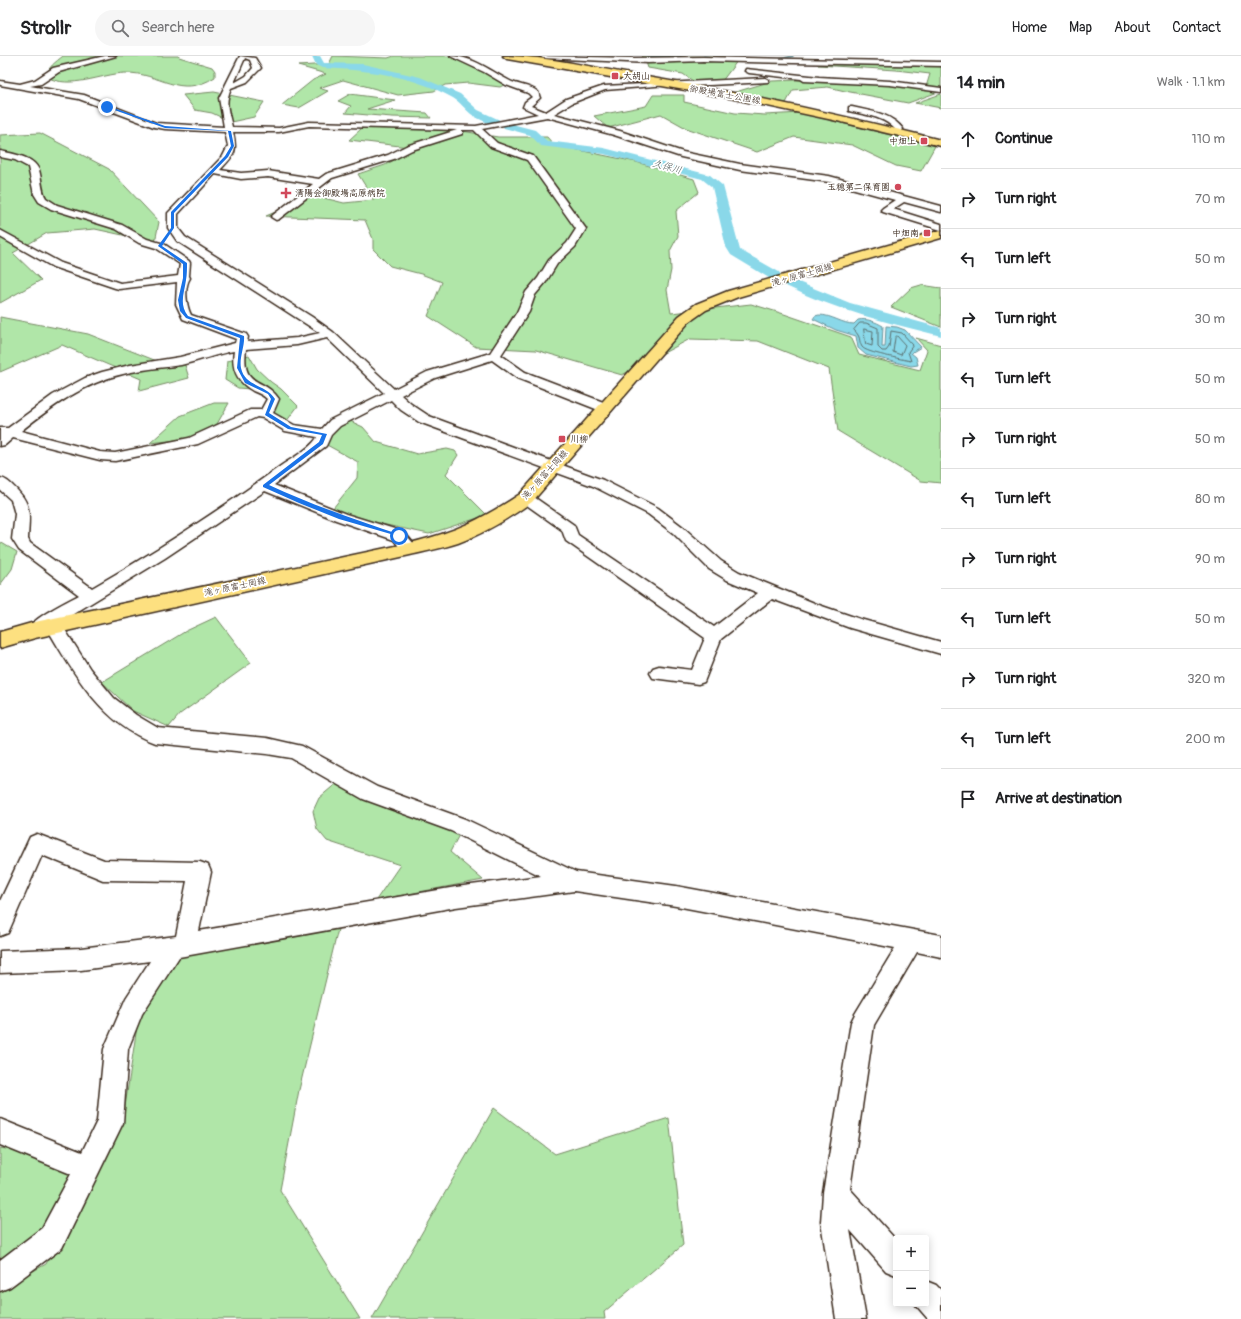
<!DOCTYPE html>
<html lang="en">
<head>
<meta charset="utf-8">
<style>
  :root { --surface:#fff; --page:#f6f6f6; --text:#202124; --muted:#757577; --line:#e0e0e0 }
  body { margin:0; font-family:Pangolin,"Klee One",sans-serif; background:var(--page); color:var(--text) }
  .controls { position:absolute; right:12px; bottom:12px; display:grid; overflow:hidden; border-radius:4px; box-shadow:0 2px 10px #0003 }
  .controls button { width:36px; height:36px; display:grid; place-items:center; padding:0; border:0; border-bottom:1px solid var(--line); background:var(--surface); color:var(--text); font:20px sans-serif }
  .stop { position:absolute; width:12px; height:12px; margin:-9px; border:3px solid #1a73e8; border-radius:50%; background:#fff }
  .stop.end { background:#1a73e8; border-color:#fff; box-shadow:0 1px 4px #0008 }
  .list { margin:0; padding:0; list-style:none }
  h2 { display:flex; justify-content:space-between; align-items:center; height:52px; margin:0; padding:0 16px; font-size:17px }
  h2 small { font-size:13px; font-weight:400; color:var(--muted) }
  .list li { display:grid; grid-template-columns:26px 1fr auto; gap:12px; align-items:center; box-sizing:border-box; height:60px; padding:0 16px; border-top:1px solid var(--line) }
  .list b { display:block; font-size:15px; white-space:nowrap }
  .list em { font-size:13px; font-style:normal; color:var(--muted) }
  .icon { flex:none; width:22px; height:22px; fill:none; stroke:currentColor; stroke-width:2; stroke-linecap:round; stroke-linejoin:round }
  .map { position:relative; flex:none; width:941px; height:1263px; overflow:hidden }
  header { display:flex; align-items:center; gap:24px; box-sizing:border-box; height:56px; padding:0 20px; background:var(--surface); border-bottom:1px solid var(--line) }
  header strong { font-size:19px }
  nav { display:flex; gap:22px; margin-inline-start:auto; font-size:14px }
  .search { width:280px; height:36px; background:var(--page); display:flex; align-items:center; gap:10px; box-sizing:border-box; padding:0 14px; border-radius:22px; color:var(--muted); font-size:15px }
  main { display:flex }
  aside { flex:1; background:var(--surface) }
  .map>svg:first-child { display:block }
  .green { fill:#b0e6a8; stroke:#768863 }
  .water { fill:#8ad8e9; stroke:#6a9298 }
  .lines { fill:none; stroke-linecap:round; stroke-linejoin:round }
  .shore { stroke:#5b706f; stroke-width:1 }
  .stream { stroke:#6a9298; stroke-width:1.5 }
  .river { fill:#8ad8e9; fill-rule:evenodd }
  .minor-casing { stroke:#3b2a1e; stroke-width:3 }
  .major-casing { stroke:#3b2a1e; stroke-width:3 }
  .minor { fill:#fff; fill-rule:evenodd }
  .major { fill:#fde080; fill-rule:evenodd }
  .route { fill:#1a73e8 }
  .poi-dot { fill:#d1495b; stroke:#fff; stroke-width:1.5 }
  .labels { text-anchor:middle; dominant-baseline:central; stroke-width:3.5; stroke-linejoin:round; paint-order:stroke }
  .far-poi-label { font-size:9px; font-weight:bold; fill:#3b2a1e; stroke:#fff; text-anchor:start }
  .far-street-label { font-size:9px; fill:#3b2a1e; stroke:#fff }
  .far-water-label { font-size:10px; font-style:italic; fill:#535e5b; stroke:#fff }
</style>
</head>
<body>
<header>
<strong>Strollr</strong>
<div class="search"><svg class="icon" aria-label="search" viewBox="0 0 24 24"><circle cx="10" cy="10" r="6"/><path d="M15 15l6 6"/></svg>Search here</div>
<nav><a>Home</a><a>Map</a><a>About</a><a>Contact</a></nav>
</header>
<main>
<div class="map">
<svg width="941" height="1263" viewBox="0 0 941 1263">
  <rect width="100%" height="100%" fill="#fff"/>
  <filter id="ink" filterUnits="userSpaceOnUse"><feTurbulence type="fractalNoise" baseFrequency=".025" numOctaves="2"/><feDisplacementMap in="SourceGraphic" scale="8" xChannelSelector="R" yChannelSelector="G"/><feConvolveMatrix kernelMatrix="1 2 1 2 8 2 1 2 1" color-interpolation-filters="sRGB"/></filter>
  <g filter="url(#ink)">
    <path class="green" d="M63 0H178L179 1 212 11 215 15V21C179 44 160 16 125 17 101 18 70 34 47 21 47 11 56 6 63 0Z
      M333 0 388 2 394 0H450L508 27 500 31 468 27 445 29 434 35 398 39 343 24 319 32 328 35 299 52 282 49 313 24 326 18 298 10 329 8Z
      M642 0H735L738 4 722 25H693L683 18 648 12 645 3Z
      M835 6 910 10 941 9V35L908 47 845 35 828 31 793 34 786 47 729 38 772 25 798 24H824L926 31 930 18 896 14 818 9Z
      M214 36 264 46 254 61 231 66 212 57 195 54 183 39Z
      M350 38 395 44 367 53 427 57 431 62 392 61 345 57 351 50 338 45Z
      M941 38V52L915 47Z
      M653 39H684V46L735 57 765 59 801 57 935 90 921 115 896 110 852 89 794 81 757 96 686 72 661 58 608 72 594 60 646 50Z
      M362 72 456 74 498 81H547L554 89 636 106 694 123 699 136 676 155 678 180 670 195 671 214 667 234 671 257 751 248 784 258 851 281 859 299 920 314 927 294 916 282 941 289V427L921 425 838 375 829 313 758 285 690 283 622 319 536 294 476 291 428 260 442 226 421 218 390 210 373 193V183L365 164 266 160 292 149 304 137 344 147 374 144 358 118 385 109 417 92 349 84Z
      M40 77 109 113 159 166 155 186 95 173 47 177 13 197 41 224 0 247V79Z
      M921 229 941 232V271L891 251 911 232Z
      M0 261 88 278 167 309H185L189 322 139 335 141 323 62 289 0 316Z
      M249 299 257 313 271 326 281 333 298 350 286 366 272 357 262 334 238 332 225 324 227 305Z
      M214 347H229L217 368 195 382 150 387 180 360Z
      M348 364 363 371 376 386 417 398 447 393 455 395 458 399 446 418 487 459 429 478 329 457 357 422 358 406 325 388 326 377Z
      M0 486 17 496 12 513 0 529Z
      M216 561 251 607 180 658 169 671 133 655 102 626 186 575Z
      M338 726 460 777 450 796 483 824 376 844 400 809 327 785 317 773 313 755 319 742Z
      M340 865 299 1034 280 1134 360 1263H0V1233L46 1208 123 1064 139 957 183 897Z
      M494 1052 555 1098 669 1062 683 1189 604 1256 605 1263H372Z
      M0 1092 37 1098 80 1114 59 1168 0 1216Z"/>
    <path class="water" d="M819 259C832 259 842 268 854 268L858 264C867 262 876 266 883 270L882 291H885L886 270 897 271 905 274 921 291 911 297 916 301 918 309 911 310 866 299 858 292 856 280 836 274 813 263 815 260Z"/>
    <g class="lines">
      <path class="shore" d="M860 267H866L878 272V291L882 295H886L889 291 891 275 902 277 913 289 908 296 911 305C902 303 866 297 862 291 858 284 862 282 854 274Z
        M864 273 873 275 872 290 866 288Z
        M897 280 905 289 901 299 893 296 895 282Z"/>
      <path class="stream" d="M648 0H682
        M704 0 719 2
        M779 3 793 0"/>
      <path class="river" d="M312 0H320L324 7 363 8 420 21 460 38 478 54 502 65 504 67 502 69C494 71 478 63 471 58 465 53 460 46 453 42 413 19 366 14 322 12L316 9Z
        M508 67 535 74 547 85 604 92 710 119 723 130 740 194 779 216 781 219 779 222H769L731 199 726 191 712 131 702 123 604 98 541 90 530 79 504 72 503 70Z
        M791 223 850 247 941 272V280C889 267 835 254 786 230L784 227 786 224Z"/>
      <g class="minor-casing">
        <path id="minor" d="M105 0H116L59 16 41 28 30 30 84 39 156 67 224 71 219 42 240 0 255 2 261 12 247 26 231 32C224 48 229 56 232 71L279 72 309 66 476 70 538 58 523 51 525 46 532 41 528 37 506 29 484 16 450 0C473 0 492 16 512 26 519 29 532 30 538 36 539 38 539 40 540 42L531 50 546 56 566 43 604 30 765 22 769 24 768 26 671 31 668 29 605 34 572 47 554 58 620 75 683 96 740 108 829 120 941 150V156L904 146 893 153 941 168V174L883 156 881 154 883 152 895 144 829 126 740 114 681 101 614 79 547 61 482 73 497 87 533 100 586 173 575 191 557 208 546 226 535 239 529 256 501 299 525 316 611 349 613 352 611 355H601L517 322 492 304 435 322 401 339 411 348 429 360 603 424 658 452 683 471 721 505 739 516 819 549 860 563 941 586V598L850 572 772 543 721 583 704 626 698 628 653 622 650 617 653 612 659 610 692 614 705 582 566 485 562 474 521 445 519 442 521 439 526 437 531 439 574 469 578 479 714 571 758 537 727 524 709 513 673 477 648 458 593 430 419 366 401 354 391 344 340 370 331 379 326 390 274 429 346 458 404 476 418 493 416 497 410 498 404 497 394 484 336 464 265 435 165 502 60 566 90 613 114 642 136 659 158 672 267 682 302 690 377 731 465 763 576 816 676 830 941 879V901L917 896 874 969 850 1133 896 1184V1219L886 1215 850 1174 866 1263H836L821 1166 823 1137 851 966 855 958 895 892 676 850 574 835 456 851 179 901 142 958 128 993 123 1067 62 1192 10 1231 0 1235V1204L42 1172 71 1118 0 1089V1063L82 1096 97 1065 104 993 126 942 150 905 81 914 0 917V895L81 892 176 880 187 825 103 824 42 799 8 877 0 880V845L30 781 37 778 104 804 200 806 208 809 211 816 199 875 456 831 541 820 451 775 363 743 291 702 267 698 155 687C103 669 74 618 48 574L35 580 29 578 27 574C33 562 66 546 79 539L19 494 12 483 15 458 11 444 0 434V422C6 423 9 426 13 430 33 448 29 459 28 483L30 487 92 532C157 495 221 453 282 409 291 403 313 391 317 381L285 375 263 362 257 361 198 388 115 405 100 404 13 382 5 389 0 390V372H8L53 339 85 322 102 316 130 309 180 301 235 287 236 283 183 263 176 248 177 226 119 233 115 232 53 211 0 181V174L61 207 120 227 178 220 180 208 156 192 139 187 116 173 51 153 39 146 34 138 28 111 15 104 0 101V95C13 98 33 100 39 114 42 124 41 134 46 142L57 149 122 169 147 183 164 188 189 205 190 207 189 220 190 222C184 231 186 249 191 259L246 278 248 281 247 286 297 282 320 277 177 185 168 172V157L170 155 223 100 228 90 225 76 165 73 154 71 79 43 0 29V25L20 28 35 24 53 12ZM245 2 250 4 253 12 246 20 234 27ZM309 70 457 74 406 90 388 99 326 118 319 123 268 115 241 117 220 114C234 99 238 97 233 76H279ZM461 74H474L491 91 527 104 576 173 567 187 549 204 538 222 526 236 517 256 490 297 427 316 394 333 333 276 312 261 185 181 178 172V158L215 118 241 123 268 121 313 128 273 159 271 161 276 164 279 163 332 122 394 103 412 94 462 78 463 76ZM327 282 384 337 330 364 322 373 294 369 273 357 279 343C264 320 241 333 246 293L297 289ZM234 295C231 313 237 326 253 335 258 337 263 339 267 343L261 354H250L189 382 115 397 100 396 21 375C51 351 84 327 123 318 142 313 162 312 181 309 199 305 216 298 234 295Z
          M540 0 635 2 703 1 941 6V10L703 5 648 7 543 2Z
          M746 13 819 21 890 25 941 32V36L890 29 804 25 801 23 749 17 745 15Z
          M849 51H852C870 55 891 57 903 73L900 78H894L893 76 895 73C883 60 865 59 849 55Z
          M926 1225 936 1229 941 1234V1263H928L915 1248H926Z"/>
      </g>
      <g class="major-casing">
        <path id="major" d="M503 0C549 0 596 12 641 20 742 37 842 59 941 84V90L833 64 725 41 507 3Z
          M941 174V182L738 241 706 254 689 266 532 446C509 462 485 477 458 487 443 492 426 495 410 499L35 582 0 592V576L35 566 410 487C455 476 481 464 520 438L679 260 696 248 728 235Z"/>
      </g>
      <use href="#minor" class="minor"/>
      <use href="#major" class="major"/>
    </g>
  </g>
  <path class="route" d="M108 50 165 70 231 75 234 90 228 101 174 157V172L162 190 187 207C187 213 187 218 186 224 184 238 179 248 188 260L244 280C245 290 239 302 241 312 245 331 266 328 275 343L269 357 291 371 327 378 323 388 269 429C312 449 356 464 401 479V481L339 463 299 447 263 431V429L319 386 322 379 288 373 265 359 271 343 268 338 245 327 237 312 240 282 186 262 180 255 178 244 183 222V208L158 190 171 172V156L225 100 231 90 228 75 165 72 106 51Z"/>
  <g class="poi-dot">
    <rect x="611" y="16" width="8" height="8" rx="2"/>
    <rect x="920" y="81" width="8" height="8" rx="2"/>
    <circle cx="898" cy="131" r="4"/>
    <path d="M284 131h4v4h4v4h-4v4h-4v-4h-4v-4h4z"/>
    <rect x="923" y="173" width="8" height="8" rx="2"/>
    <rect x="558" y="379" width="8" height="8" rx="2"/>
  </g>
  <g class="labels">
    <g class="far-poi-label">
      <text x="623" y="20">大胡山</text>
      <text x="916" y="85" text-anchor="end">中畑上</text>
      <text x="890" y="131" text-anchor="end">玉穂第二保育園</text>
      <text x="295" y="137">清陽会御殿場高原病院</text>
      <text x="919" y="177" text-anchor="end">中畑南</text>
      <text x="570" y="383">川柳</text>
    </g>
    <g class="far-street-label">
      <text transform="translate(725 39) rotate(10)">御殿場富士公園線</text>
      <text transform="translate(802 219) rotate(-16)">滝ヶ原富士岡線</text>
      <text transform="translate(545 419) rotate(-48)">滝ヶ原富士岡線</text>
      <text transform="translate(235 531) rotate(-12)">滝ヶ原富士岡線</text>
    </g>
    <g class="far-water-label">
      <text transform="translate(667 111) rotate(15)">久保川</text>
    </g>
  </g>
</svg>
<div class="controls">
<button>+</button>
<button>−</button>
</div>
<div class="stop" style="left:399px;top:480px"></div>
<div class="stop end" style="left:107px;top:51px"></div>
</div>
<aside>
<h2>14 min<small>Walk · 1.1 km</small></h2>
<ul class="list">
<li><svg class="icon" aria-label="ahead" viewBox="0 0 24 24"><path d="M12 20V5M6 11l6-6 6 6"/></svg><div><b>Continue</b></div><em>110 m</em></li>
<li><svg class="icon" aria-label="right" viewBox="0 0 24 24"><path d="M7 20v-9h11M14 6l5 5-5 5"/></svg><div><b>Turn right</b></div><em>70 m</em></li>
<li><svg class="icon" aria-label="left" viewBox="0 0 24 24"><path d="M17 20v-9H6M10 6l-5 5 5 5"/></svg><div><b>Turn left</b></div><em>50 m</em></li>
<li><svg class="icon" aria-label="right" viewBox="0 0 24 24"><path d="M7 20v-9h11M14 6l5 5-5 5"/></svg><div><b>Turn right</b></div><em>30 m</em></li>
<li><svg class="icon" aria-label="left" viewBox="0 0 24 24"><path d="M17 20v-9H6M10 6l-5 5 5 5"/></svg><div><b>Turn left</b></div><em>50 m</em></li>
<li><svg class="icon" aria-label="right" viewBox="0 0 24 24"><path d="M7 20v-9h11M14 6l5 5-5 5"/></svg><div><b>Turn right</b></div><em>50 m</em></li>
<li><svg class="icon" aria-label="left" viewBox="0 0 24 24"><path d="M17 20v-9H6M10 6l-5 5 5 5"/></svg><div><b>Turn left</b></div><em>80 m</em></li>
<li><svg class="icon" aria-label="right" viewBox="0 0 24 24"><path d="M7 20v-9h11M14 6l5 5-5 5"/></svg><div><b>Turn right</b></div><em>90 m</em></li>
<li><svg class="icon" aria-label="left" viewBox="0 0 24 24"><path d="M17 20v-9H6M10 6l-5 5 5 5"/></svg><div><b>Turn left</b></div><em>50 m</em></li>
<li><svg class="icon" aria-label="right" viewBox="0 0 24 24"><path d="M7 20v-9h11M14 6l5 5-5 5"/></svg><div><b>Turn right</b></div><em>320 m</em></li>
<li><svg class="icon" aria-label="left" viewBox="0 0 24 24"><path d="M17 20v-9H6M10 6l-5 5 5 5"/></svg><div><b>Turn left</b></div><em>200 m</em></li>
<li><svg class="icon" aria-label="arrive" viewBox="0 0 24 24"><path d="M6 21V4h12l-3 4 3 4H6"/></svg><div><b>Arrive at destination</b></div></li>
</ul>
</aside>
</main>
</body>
</html>
